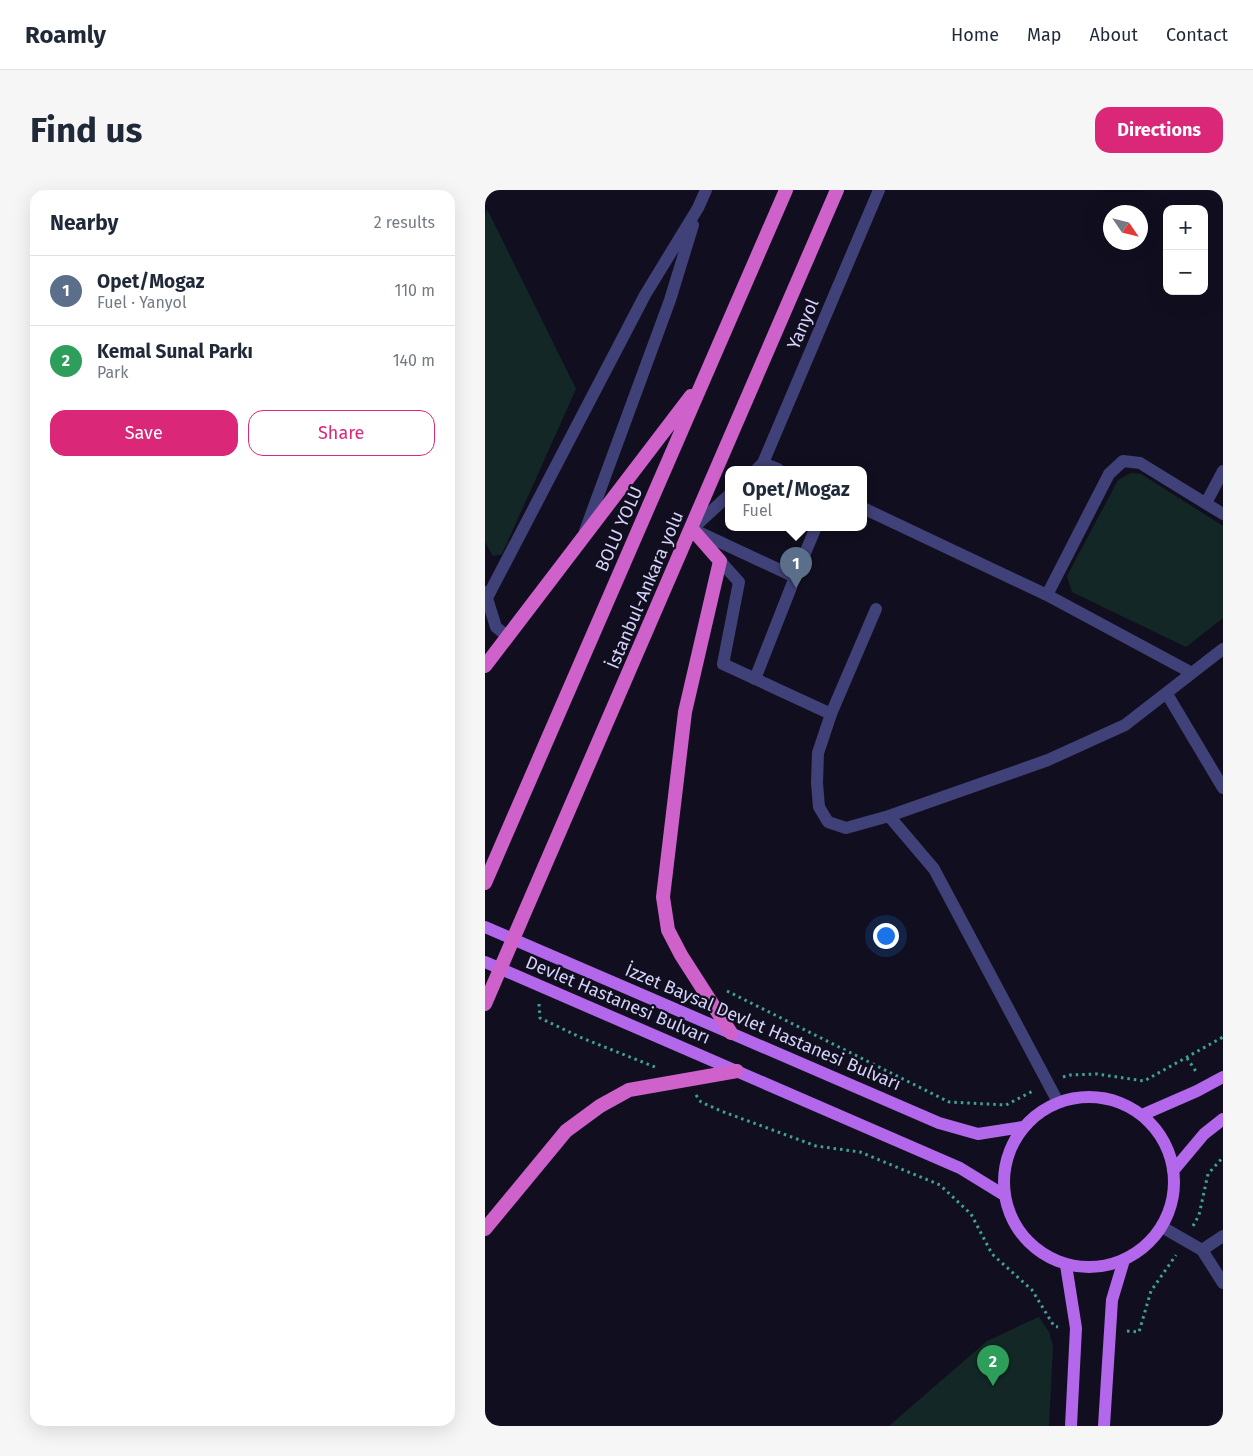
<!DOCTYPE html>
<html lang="en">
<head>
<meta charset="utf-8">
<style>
  :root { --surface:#fff; --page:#f6f6f7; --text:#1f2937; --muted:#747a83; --line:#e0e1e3; --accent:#db2777 }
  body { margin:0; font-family:"Fira Sans",sans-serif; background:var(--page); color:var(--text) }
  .controls { position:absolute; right:15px; top:15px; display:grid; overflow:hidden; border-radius:10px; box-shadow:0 5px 20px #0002 }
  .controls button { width:45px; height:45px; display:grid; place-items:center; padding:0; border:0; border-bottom:1px solid var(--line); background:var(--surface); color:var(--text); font:25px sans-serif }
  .compass { position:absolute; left:618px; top:15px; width:45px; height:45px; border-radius:50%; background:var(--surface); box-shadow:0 5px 20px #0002; rotate:125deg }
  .you { position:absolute; left:400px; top:745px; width:18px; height:18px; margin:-12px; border:4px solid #fff; border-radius:50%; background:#1a73e8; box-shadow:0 0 0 8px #1a73e833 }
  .badge { display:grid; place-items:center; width:32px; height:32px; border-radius:50%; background:var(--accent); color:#fff; font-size:16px; font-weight:700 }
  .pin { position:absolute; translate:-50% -41px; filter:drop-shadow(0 1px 2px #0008) }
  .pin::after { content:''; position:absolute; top:26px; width:18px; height:15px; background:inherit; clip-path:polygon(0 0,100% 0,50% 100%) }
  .popup { position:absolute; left:240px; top:276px; width:142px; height:65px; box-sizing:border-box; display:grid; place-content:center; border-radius:10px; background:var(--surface); filter:drop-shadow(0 1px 4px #0005); font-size:16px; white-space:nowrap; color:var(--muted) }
  .popup b { font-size:19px; color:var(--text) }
  .popup::after { content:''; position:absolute; left:50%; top:100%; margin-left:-10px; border:10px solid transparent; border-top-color:var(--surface) }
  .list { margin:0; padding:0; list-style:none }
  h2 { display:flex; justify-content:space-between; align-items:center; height:65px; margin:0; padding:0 20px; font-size:21px }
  h2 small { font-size:16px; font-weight:400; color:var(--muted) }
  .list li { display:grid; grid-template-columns:32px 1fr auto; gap:15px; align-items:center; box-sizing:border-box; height:70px; padding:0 20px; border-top:1px solid var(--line) }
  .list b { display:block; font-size:19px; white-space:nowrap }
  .list p { margin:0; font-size:16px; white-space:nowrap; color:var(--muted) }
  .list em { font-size:16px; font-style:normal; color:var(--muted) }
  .actions { display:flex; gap:10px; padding:15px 20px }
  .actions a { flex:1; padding:11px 0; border:1px solid var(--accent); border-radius:15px; text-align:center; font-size:18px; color:var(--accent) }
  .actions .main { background:var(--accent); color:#fff }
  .map { position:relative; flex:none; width:738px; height:1236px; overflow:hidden; border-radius:15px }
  header { display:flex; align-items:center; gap:30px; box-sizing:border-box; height:70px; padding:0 25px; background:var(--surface); border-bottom:1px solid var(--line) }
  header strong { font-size:24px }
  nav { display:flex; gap:28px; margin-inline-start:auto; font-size:18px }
  .intro { display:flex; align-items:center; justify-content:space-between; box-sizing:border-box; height:120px; padding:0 30px }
  h1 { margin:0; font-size:35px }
  .button { padding:12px 22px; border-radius:15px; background:var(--accent); color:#fff; font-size:18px; font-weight:700 }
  main { display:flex; gap:30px; padding:0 30px }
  aside { flex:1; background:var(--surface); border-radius:15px; box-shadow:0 5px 20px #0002 }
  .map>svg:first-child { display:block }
  .green { fill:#132826 }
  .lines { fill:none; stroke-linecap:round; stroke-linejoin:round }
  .path { stroke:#3da397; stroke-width:3; stroke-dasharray:2.5 4; stroke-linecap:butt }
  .service { stroke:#404178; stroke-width:12 }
  .minor { stroke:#404178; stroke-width:12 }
  .primary { stroke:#b368eb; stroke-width:12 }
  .trunk { stroke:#ce62ca; stroke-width:14 }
  .labels { text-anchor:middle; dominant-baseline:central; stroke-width:4.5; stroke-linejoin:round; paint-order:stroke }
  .street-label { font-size:18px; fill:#d5d3f9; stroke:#110f1f }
</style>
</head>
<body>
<header>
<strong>Roamly</strong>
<nav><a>Home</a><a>Map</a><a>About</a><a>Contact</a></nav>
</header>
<div class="intro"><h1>Find us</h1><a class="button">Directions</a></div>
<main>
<aside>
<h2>Nearby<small>2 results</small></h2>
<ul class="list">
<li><span class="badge" style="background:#5c6f8a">1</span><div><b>Opet/Mogaz</b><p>Fuel · Yanyol</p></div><em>110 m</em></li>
<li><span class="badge" style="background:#2e9e5b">2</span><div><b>Kemal Sunal Parkı</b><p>Park</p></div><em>140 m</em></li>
</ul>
<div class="actions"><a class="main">Save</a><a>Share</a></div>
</aside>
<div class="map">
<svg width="738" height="1236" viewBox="0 0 738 1236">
  <rect width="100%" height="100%" fill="#110f1f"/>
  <path class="green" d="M2 19 91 199 17 364 8 366 0 352V25Z
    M646 283 656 284 738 336V428L701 457 587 402 582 386 633 290Z
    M554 1127 564 1142 568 1156 564 1236H404L502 1151Z"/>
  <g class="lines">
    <path class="path" d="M242 801 464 912 521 915 548 901
      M54 814 55 828 97 848 170 877
      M702 868 712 883
      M578 887 585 885 612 884 659 891 738 847
      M211 905 216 912 236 921 331 956 375 962 455 995 486 1024 507 1064 547 1100 569 1136 573 1137
      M708 1036 714 1025 723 984 738 967
      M642 1141 654 1142 666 1101 691 1065"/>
    <path class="service" d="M207 339 310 387 270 489
      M310 387 331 337
      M346 524 391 419
      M677 1037 717 1060 738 1093
      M717 1060 738 1046"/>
    <path class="minor" d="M278 273 293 279
      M272 279 278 273 394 0
      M721 313 738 281
      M378 318 562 405 707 483
      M207 339 244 305
      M100 341 185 110 208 35
      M235 371 254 392 238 474 346 524 333 563 332 593 334 617 343 632 361 638 404 626 563 570 640 535 738 459
      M0 402 11 437 23 447
      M562 405 624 284 638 271 655 273 738 324
      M3 406 160 105 213 18 221 0
      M682 504 738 598
      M404 626 449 679 573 912"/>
    <path class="primary" d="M0 737 454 933 493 944 538 937
      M0 772 475 978 519 1005
      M519 992a85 85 0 1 1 170 0a85 85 0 1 1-170 0Z
      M657 925 712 901 738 887
      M688 981 719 944 738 929
      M581 1075 591 1138 586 1236
      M619 1236 627 1110 639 1070"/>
    <path class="trunk" d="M207 339 235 371 200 522 178 707 183 740 196 765 246 843
      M0 476 206 206
      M0 693 301 0
      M0 814 352 0
      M0 1039 81 941 115 916 144 900 252 881"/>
  </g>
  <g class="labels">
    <g class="street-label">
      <text transform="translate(318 134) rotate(-67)">Yanyol</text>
      <text transform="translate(134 339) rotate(-66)">BOLU YOLU</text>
      <text transform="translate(160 400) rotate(-67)">İstanbul-Ankara yolu</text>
      <text transform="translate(133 810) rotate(23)">Devlet Hastanesi Bulvarı</text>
      <text transform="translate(278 837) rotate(23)">İzzet Baysal Devlet Hastanesi Bulvarı</text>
    </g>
  </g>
</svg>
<div class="controls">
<button>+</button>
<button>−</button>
</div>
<svg class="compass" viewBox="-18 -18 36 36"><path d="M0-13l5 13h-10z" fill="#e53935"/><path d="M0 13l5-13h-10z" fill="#747a83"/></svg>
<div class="you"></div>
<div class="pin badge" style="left:311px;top:398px;background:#5c6f8a">1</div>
<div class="popup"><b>Opet/Mogaz</b>Fuel</div>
<div class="pin badge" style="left:508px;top:1196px;background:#2e9e5b">2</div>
</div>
</main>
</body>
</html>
